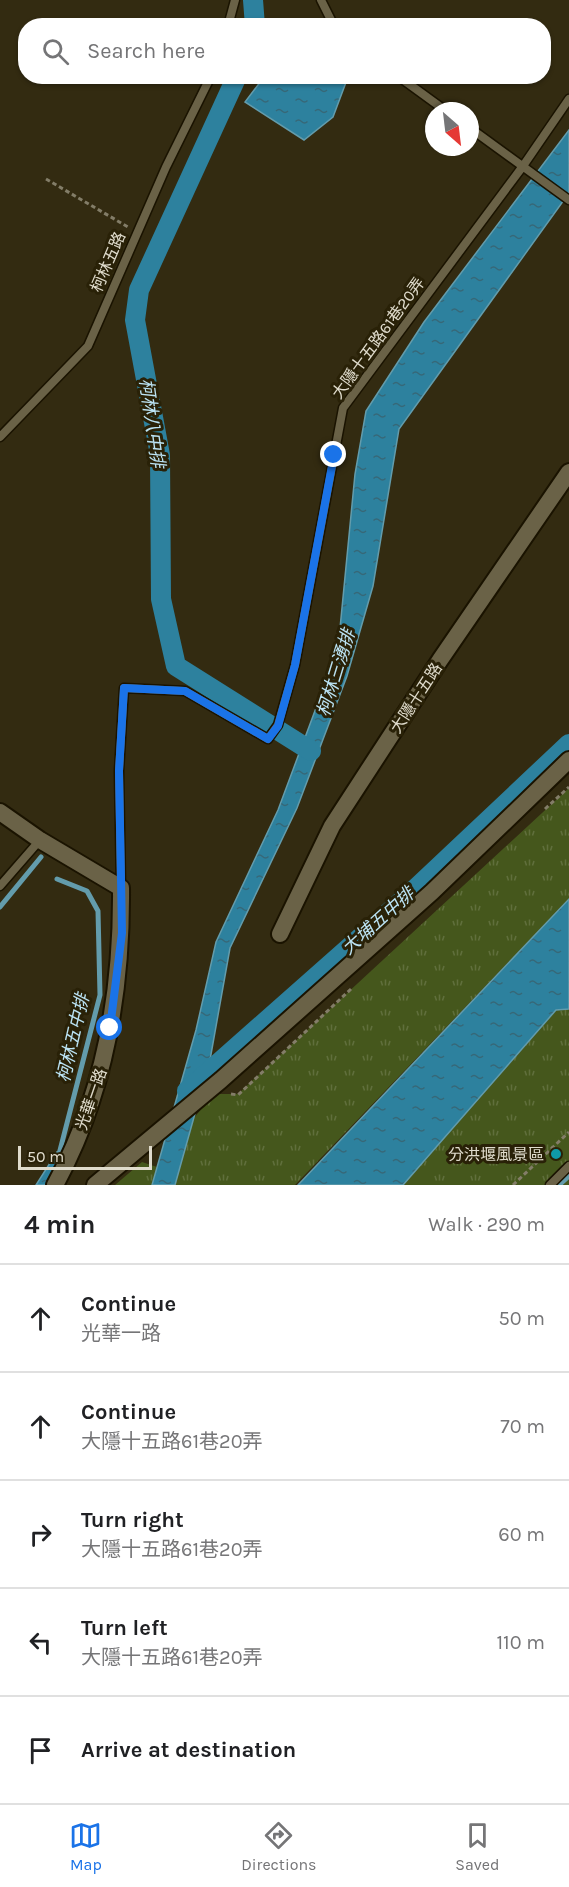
<!DOCTYPE html>
<html lang="en">
<head>
<meta charset="utf-8">
<style>
  :root { --surface:#fff; --page:#f2f2f2; --text:#202124; --muted:#757577; --line:#e0e0e0; --accent:#1a73e8 }
  body { margin:0; font-family:Karla,"Noto Sans TC",sans-serif; background:var(--page); color:var(--text) }
  .compass { position:absolute; left:425px; top:102px; width:54px; height:54px; border-radius:50%; background:var(--surface); box-shadow:0 2px 4px #0004; rotate:152deg }
  .scale { position:absolute; left:18px; bottom:15px; width:134px; box-sizing:border-box; padding-left:6px; border:3px solid #e0dccd; border-top:0; font-size:16px; line-height:21px; white-space:nowrap; color:#e0dccd; -webkit-text-stroke:4px #292107; paint-order:stroke }
  .stop { position:absolute; width:18px; height:18px; margin:-14px; border:4px solid #1a73e8; border-radius:50%; background:#fff }
  .stop.end { background:#1a73e8; border-color:#fff; box-shadow:0 2px 6px #0008 }
  .list { margin:0; padding:0; list-style:none }
  h2 { display:flex; justify-content:space-between; align-items:center; height:78px; margin:0; padding:0 24px; font-size:26px }
  h2 small { font-size:20px; font-weight:400; color:var(--muted) }
  .list li { display:grid; grid-template-columns:39px 1fr auto; gap:18px; align-items:center; box-sizing:border-box; height:108px; padding:0 24px; border-top:2px solid var(--line) }
  .list b { display:block; font-size:22px; white-space:nowrap }
  .list p { margin:0; font-size:20px; white-space:nowrap; color:var(--muted) }
  .list em { font-size:20px; font-style:normal; color:var(--muted) }
  .icon { flex:none; width:33px; height:33px; fill:none; stroke:currentColor; stroke-width:2; stroke-linecap:round; stroke-linejoin:round }
  .map { position:relative; flex:none; width:569px; height:1185px; overflow:hidden }
  .search { position:absolute; background:var(--surface); box-shadow:0 2px 4px #0004; left:18px; right:18px; top:18px; height:66px; display:flex; align-items:center; gap:15px; box-sizing:border-box; padding:0 21px; border-radius:24px; color:var(--muted); font-size:22px }
  .sheet { height:618px; background:var(--surface) }
  nav { display:flex; justify-content:space-around; align-items:center; box-sizing:border-box; height:84px; border-top:2px solid var(--line); background:var(--surface); font-size:16px; color:var(--muted) }
  nav a { display:grid; justify-items:center; gap:3px }
  nav .on { color:var(--accent) }
  .map>svg:first-child { display:block }
  .grass { fill:url(#grass-tufts) }
  .water { fill:url(#water-ripples); stroke:#639cac; stroke-width:1.5 }
  .lines { fill:none; stroke-linecap:round; stroke-linejoin:round }
  .stream { stroke:#639cac; stroke-width:5 }
  .canal { stroke:#2d819e; stroke-width:20 }
  .service-casing { stroke:#1a1300; stroke-width:11 }
  .minor-casing { stroke:#1a1300; stroke-width:20 }
  .path { stroke:#837d68; stroke-width:3; stroke-dasharray:4.5 3; stroke-linecap:butt }
  .service { stroke:#6a6247; stroke-width:8 }
  .minor { stroke:#6a6247; stroke-width:16 }
  .route { stroke:#1a73e8; stroke-width:8 }
  .culture-dot { fill:#0f9aa8; stroke:#292107; stroke-width:2 }
  .labels { text-anchor:middle; dominant-baseline:central; stroke-width:6; stroke-linejoin:round; paint-order:stroke }
  .street-label { font-size:16px; fill:#e0dccd; stroke:#292107 }
  .poi-label { font-size:16px; fill:#e0dccd; stroke:#292107; text-anchor:end }
  .water-label { font-size:18px; font-style:italic; fill:#bbe3f4; stroke:#292107 }
</style>
</head>
<body>
<div class="map">
<svg width="569" height="1185" viewBox="0 0 569 1185">
  <defs>
    <pattern id="grass-tufts" width="24" height="20" patternUnits="userSpaceOnUse" patternTransform="scale(1.5)"><rect width="24" height="20" fill="#45571c"/><path d="M3 7l-1-3M5 7V3M7 7l1-3M15 17l-1-3M17 17v-4M19 17l1-3" fill="none" stroke="#606f3c"/></pattern>
    <pattern id="water-ripples" width="26" height="14" patternUnits="userSpaceOnUse" patternTransform="scale(1.5)"><rect width="26" height="14" fill="#2d819e"/><path d="M2 4q2-2 4 0t4 0M15 11q2-2 4 0t4 0" fill="none" stroke="#366878"/></pattern>
  </defs>
  <rect width="100%" height="100%" fill="#332b11"/>
  <path class="grass" d="M569 788V899L295 1185H175L193 1119 214 1094H238Z
    M569 1009V1185H403L556 1010Z
    M142 1162 157 1167 152 1185H115Z"/>
  <path class="water" d="M264 77V76L348 77 333 117 304 140 245 102Z
    M569 130V193L399 429 373 586 347 676 297 808 230 948 210 1060 175 1185H152L196 1030 216 942 278 810 338 649 355 474 366 411 424 322Z
    M569 899V1009L556 1010 403 1185H298Z
    M57 1152 64 1155 48 1185H36Z"/>
  <g class="lines">
    <path class="stream" d="M57 879 87 891 98 911 100 995 58 1158
      M0 907 41 857
      M559 1185 569 1176"/>
    <path class="canal" d="M253 0 255 26
      M237 76 139 290 135 320 160 455 161 599 176 666 311 751
      M187 1091 412 892 569 744"/>
    <g class="service-casing">
      <path id="service" d="M321 0 334 26
        M228 26 235 0
        M398 76 446 111
        M470 128 569 200
        M0 437 88 346 166 167 211 76
        M0 886 40 840
        M121 888 119 771 124 688 185 691 268 739 278 725 295 665 343 408 523 166 569 99
        M550 1185 569 1166"/>
    </g>
    <g class="minor-casing">
      <path id="minor" d="M0 812 40 840 121 888C122 991 105 1094 55 1185
        M280 934 332 826 440 660 569 472
        M95 1185 221 1080 432 892 569 760"/>
    </g>
    <path class="path" d="M46 179 128 227
      M545 809 569 787
      M231 1094 238 1095 351 989
      M513 1185 569 1132"/>
    <use href="#service" class="service"/>
    <use href="#minor" class="minor"/>
  </g>
  <g class="lines">
    <path class="route" d="M110 1028 122 933 119 771 124 688 185 691 268 739 278 726 295 665 334 455"/>
  </g>
  <circle class="culture-dot" cx="556" cy="1154" r="6"/>
  <g class="labels">
    <g class="street-label">
      <text transform="translate(108 262) rotate(-67)">柯林五路</text>
      <text transform="translate(378 338) rotate(-54)">大隱十五路61巷20弄</text>
      <text transform="translate(416 698) rotate(-57)">大隱十五路</text>
      <text transform="translate(91 1099) rotate(-71)">光華一路</text>
    </g>
    <g class="poi-label">
      <text x="544" y="1154">分洪堰風景區</text>
    </g>
    <g class="water-label">
      <text transform="translate(152 423) rotate(82)">柯林八中排</text>
      <text transform="translate(336 673) rotate(-73)">柯林三湧排</text>
      <text transform="translate(378 921) rotate(-42)">大埔五中排</text>
      <text transform="translate(73 1038) rotate(-77)">柯林五中排</text>
    </g>
  </g>
</svg>
<svg class="compass" viewBox="-18 -18 36 36"><path d="M0-13l5 13h-10z" fill="#e53935"/><path d="M0 13l5-13h-10z" fill="#757577"/></svg>
<div class="scale">50 m</div>
<div class="stop" style="left:110px;top:1028px"></div>
<div class="stop end" style="left:334px;top:455px"></div>
<div class="search"><svg class="icon" aria-label="search" viewBox="0 0 24 24"><circle cx="10" cy="10" r="6"/><path d="M15 15l6 6"/></svg>Search here</div>
</div>
<section class="sheet">
<h2>4 min<small>Walk · 290 m</small></h2>
<ul class="list">
<li><svg class="icon" aria-label="ahead" viewBox="0 0 24 24"><path d="M12 20V5M6 11l6-6 6 6"/></svg><div><b>Continue</b><p>光華一路</p></div><em>50 m</em></li>
<li><svg class="icon" aria-label="ahead" viewBox="0 0 24 24"><path d="M12 20V5M6 11l6-6 6 6"/></svg><div><b>Continue</b><p>大隱十五路61巷20弄</p></div><em>70 m</em></li>
<li><svg class="icon" aria-label="right" viewBox="0 0 24 24"><path d="M7 20v-9h11M14 6l5 5-5 5"/></svg><div><b>Turn right</b><p>大隱十五路61巷20弄</p></div><em>60 m</em></li>
<li><svg class="icon" aria-label="left" viewBox="0 0 24 24"><path d="M17 20v-9H6M10 6l-5 5 5 5"/></svg><div><b>Turn left</b><p>大隱十五路61巷20弄</p></div><em>110 m</em></li>
<li><svg class="icon" aria-label="arrive" viewBox="0 0 24 24"><path d="M6 21V4h12l-3 4 3 4H6"/></svg><div><b>Arrive at destination</b></div></li>
</ul>
</section>
<nav>
<a class="on"><svg class="icon" aria-label="map" viewBox="0 0 24 24"><path d="M3 6l6-2 6 2 6-2v14l-6 2-6-2-6 2zM9 4v14M15 6v14"/></svg>Map</a>
<a><svg class="icon" aria-label="directions" viewBox="0 0 24 24"><path d="M12 3l9 9-9 9-9-9zM9 14v-3h6M13 9l2 2-2 2"/></svg>Directions</a>
<a><svg class="icon" aria-label="saved" viewBox="0 0 24 24"><path d="M7 4h10v16l-5-4-5 4z"/></svg>Saved</a>
</nav>
</body>
</html>
